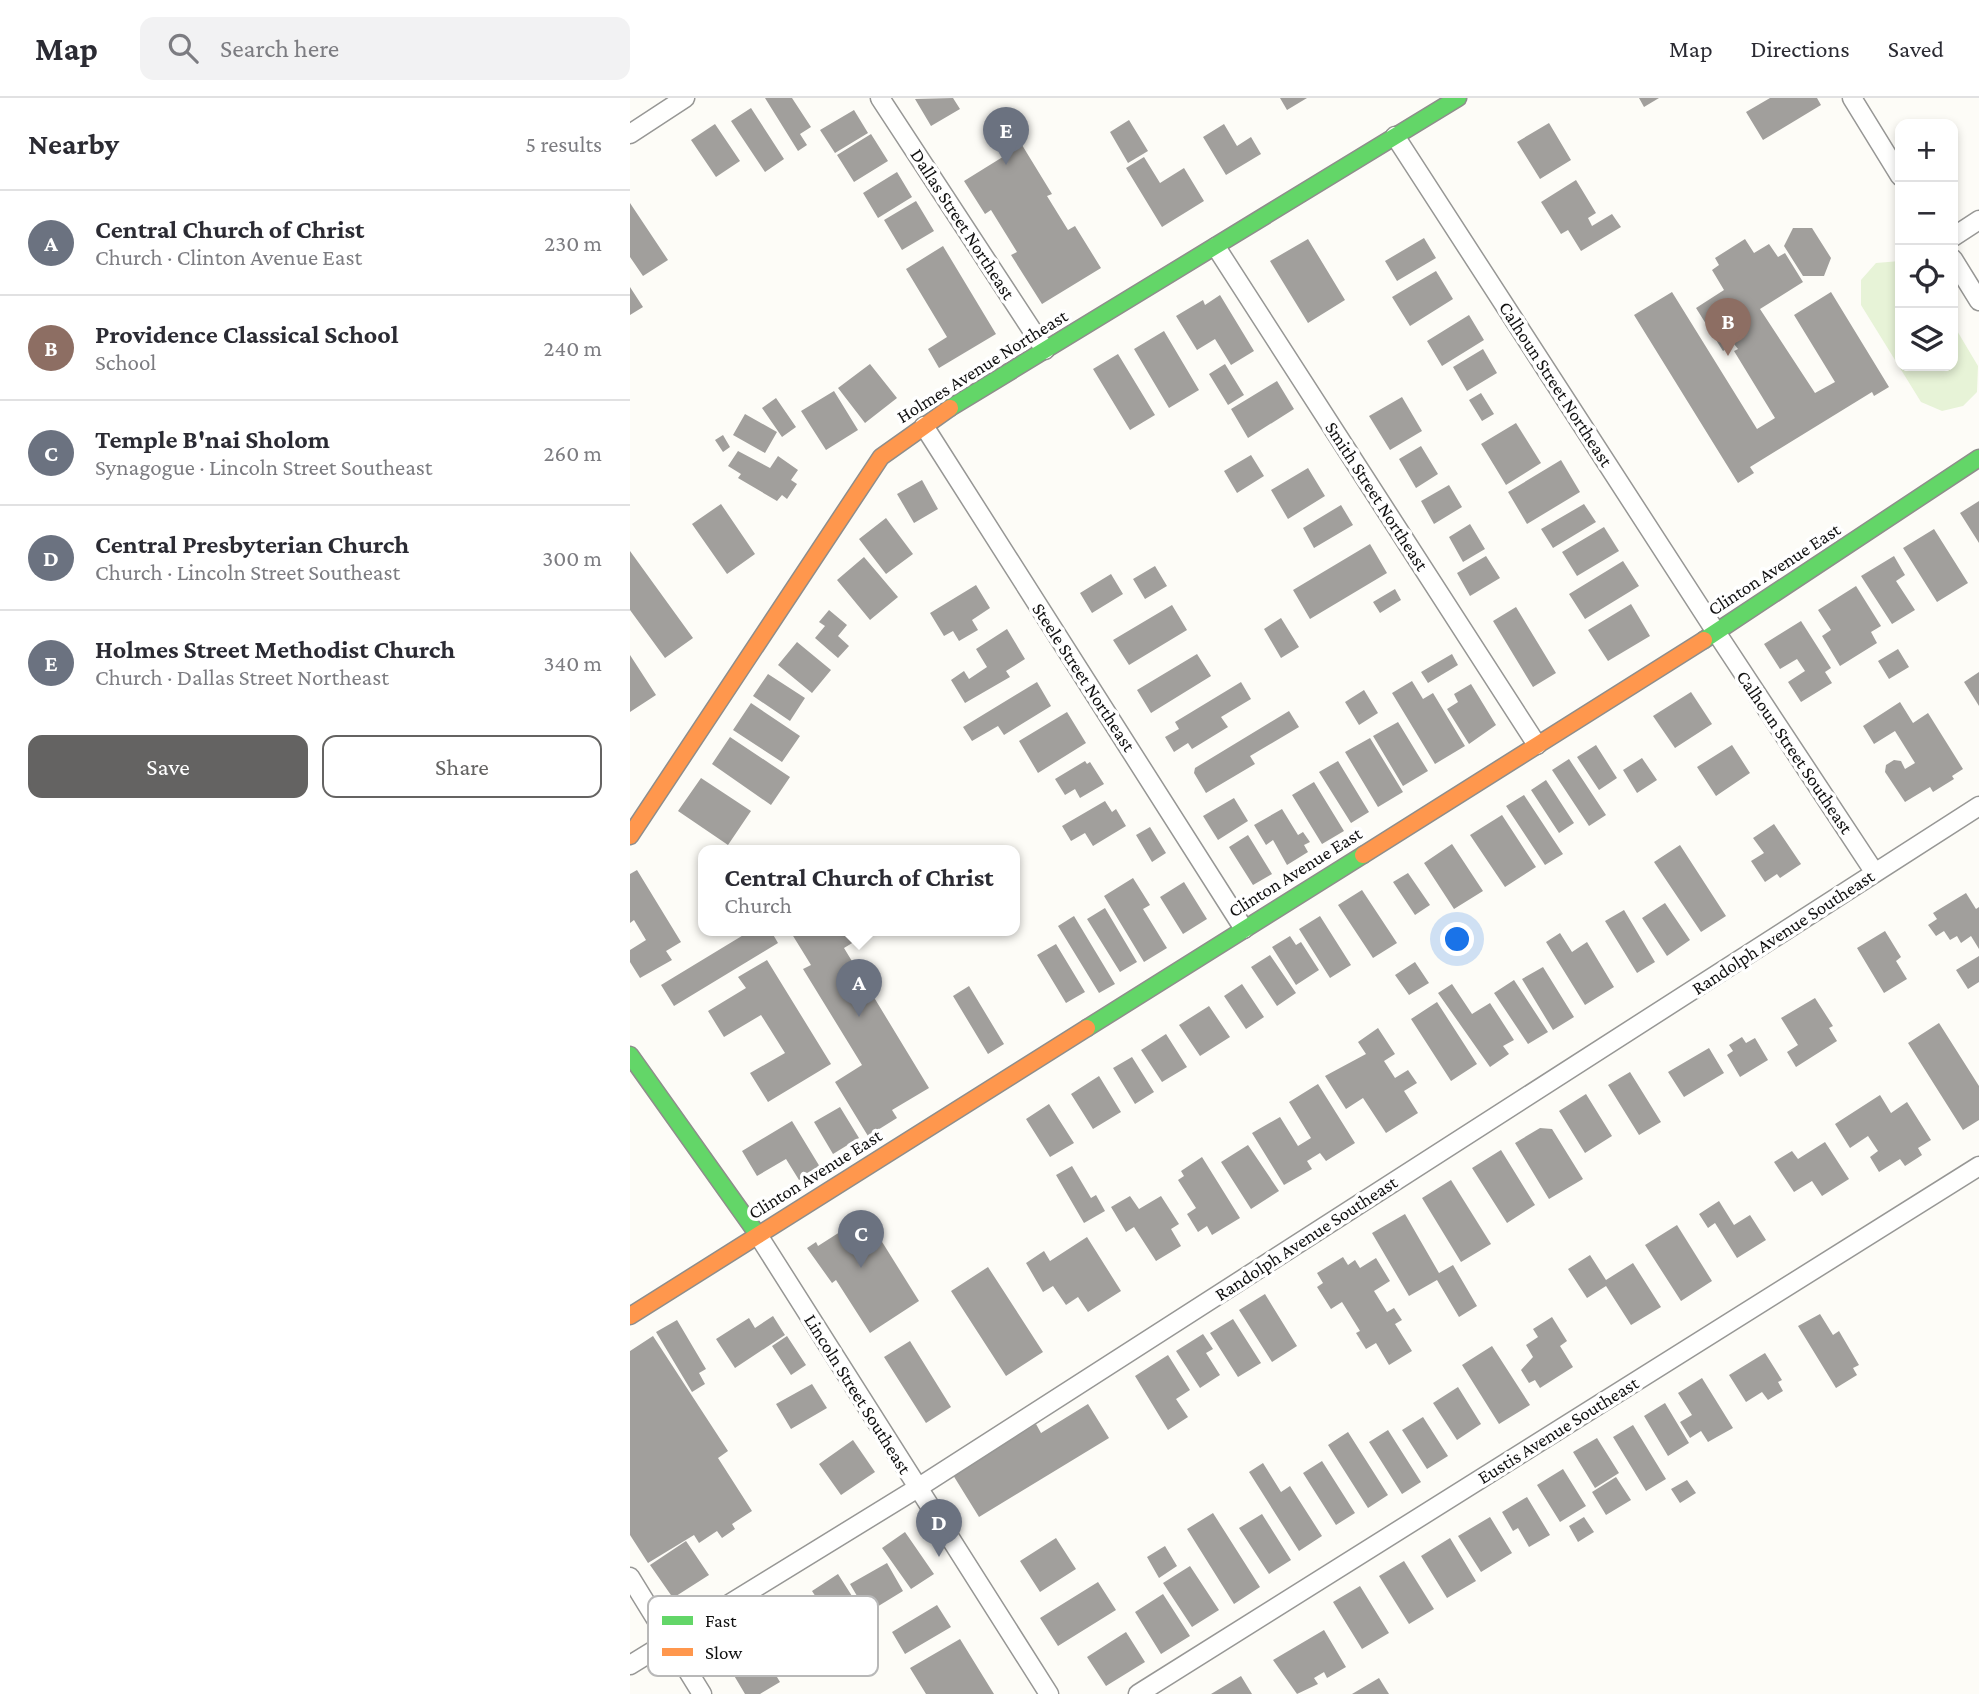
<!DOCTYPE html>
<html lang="en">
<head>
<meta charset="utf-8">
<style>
  :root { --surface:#fff; --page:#f2f2f3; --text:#2b2b33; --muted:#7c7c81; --line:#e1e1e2; --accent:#646362 }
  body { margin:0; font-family:"Crimson Pro",serif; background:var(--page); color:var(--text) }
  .controls { position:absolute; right:21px; top:21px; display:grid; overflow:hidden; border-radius:14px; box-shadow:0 4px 10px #0003 }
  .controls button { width:63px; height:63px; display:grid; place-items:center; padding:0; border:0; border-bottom:2px solid var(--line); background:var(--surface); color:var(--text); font:35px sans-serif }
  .you { position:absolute; left:828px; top:842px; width:24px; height:24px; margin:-18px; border:5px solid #fff; border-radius:50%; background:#1a73e8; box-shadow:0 0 0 10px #1a73e833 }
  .badge { display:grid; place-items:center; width:46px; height:46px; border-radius:50%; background:var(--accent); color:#fff; font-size:23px; font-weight:700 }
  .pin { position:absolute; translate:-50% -58px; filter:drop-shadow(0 2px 4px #0008) }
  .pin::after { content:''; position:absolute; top:37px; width:24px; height:21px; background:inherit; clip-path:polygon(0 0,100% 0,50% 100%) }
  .popup { position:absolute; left:68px; top:747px; width:322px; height:91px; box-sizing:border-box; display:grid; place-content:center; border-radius:14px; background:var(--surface); filter:drop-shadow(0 2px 5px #0005); font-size:23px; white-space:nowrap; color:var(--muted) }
  .popup b { font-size:26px; color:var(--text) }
  .popup::after { content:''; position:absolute; left:50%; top:100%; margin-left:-14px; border:14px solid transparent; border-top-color:var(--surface) }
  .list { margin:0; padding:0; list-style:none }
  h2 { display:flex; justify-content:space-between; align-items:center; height:91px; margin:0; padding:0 28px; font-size:30px }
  h2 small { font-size:23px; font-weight:400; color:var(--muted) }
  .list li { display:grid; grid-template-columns:46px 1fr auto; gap:21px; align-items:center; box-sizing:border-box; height:105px; padding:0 28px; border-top:2px solid var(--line) }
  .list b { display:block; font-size:26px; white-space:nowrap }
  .list p { margin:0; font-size:23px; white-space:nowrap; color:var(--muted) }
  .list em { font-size:23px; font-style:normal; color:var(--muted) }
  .actions { display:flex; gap:14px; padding:21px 28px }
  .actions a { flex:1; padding:16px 0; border:2px solid var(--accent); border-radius:14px; text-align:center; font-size:24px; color:var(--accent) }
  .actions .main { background:var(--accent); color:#fff }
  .icon { flex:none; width:38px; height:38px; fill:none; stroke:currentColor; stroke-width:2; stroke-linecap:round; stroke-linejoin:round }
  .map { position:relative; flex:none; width:1349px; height:1596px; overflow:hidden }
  header { display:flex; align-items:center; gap:42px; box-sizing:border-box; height:98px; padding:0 35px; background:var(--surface); border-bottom:2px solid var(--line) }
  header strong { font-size:33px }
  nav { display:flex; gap:38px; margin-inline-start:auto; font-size:24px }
  .search { width:490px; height:63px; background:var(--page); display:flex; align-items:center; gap:18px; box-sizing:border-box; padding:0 24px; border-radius:14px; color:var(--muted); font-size:26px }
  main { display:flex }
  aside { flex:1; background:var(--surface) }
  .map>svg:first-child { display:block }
  .green { fill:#e7f3d7 }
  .building { fill:#a19f9c }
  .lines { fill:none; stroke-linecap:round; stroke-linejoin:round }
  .street-casing { stroke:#979795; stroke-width:21 }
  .fast-casing { stroke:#8e8d8b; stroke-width:19 }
  .slow-casing { stroke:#8e8d8b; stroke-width:19 }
  .street { stroke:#fffffe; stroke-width:18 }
  .fast { stroke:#63d668; stroke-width:16 }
  .slow { stroke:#ff974d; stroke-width:16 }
  .labels { text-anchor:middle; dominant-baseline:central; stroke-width:7; stroke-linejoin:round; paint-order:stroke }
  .street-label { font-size:19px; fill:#111; stroke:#fff }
  .key { fill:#fff; stroke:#b8b8b8; stroke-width:2 }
  .key-label { font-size:19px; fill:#111 }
</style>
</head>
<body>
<header>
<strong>Map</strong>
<div class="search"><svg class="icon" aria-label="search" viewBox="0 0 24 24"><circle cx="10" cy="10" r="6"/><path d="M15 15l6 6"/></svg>Search here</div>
<nav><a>Map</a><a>Directions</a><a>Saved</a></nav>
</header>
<main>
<aside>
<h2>Nearby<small>5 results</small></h2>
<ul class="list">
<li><span class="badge" style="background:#6b7280">A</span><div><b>Central Church of Christ</b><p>Church · Clinton Avenue East</p></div><em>230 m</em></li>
<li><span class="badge" style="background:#8d6e63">B</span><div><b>Providence Classical School</b><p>School</p></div><em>240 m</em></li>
<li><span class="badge" style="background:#6b7280">C</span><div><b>Temple B'nai Sholom</b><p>Synagogue · Lincoln Street Southeast</p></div><em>260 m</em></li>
<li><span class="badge" style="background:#6b7280">D</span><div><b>Central Presbyterian Church</b><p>Church · Lincoln Street Southeast</p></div><em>300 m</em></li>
<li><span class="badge" style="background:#6b7280">E</span><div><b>Holmes Street Methodist Church</b><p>Church · Dallas Street Northeast</p></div><em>340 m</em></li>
</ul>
<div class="actions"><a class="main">Save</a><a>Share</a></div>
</aside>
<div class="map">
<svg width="1349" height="1596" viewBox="0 0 1349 1596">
  <rect width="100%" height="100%" fill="#fdfcf7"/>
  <path class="green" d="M1270 163V268H1323V226L1348 268 1347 294 1333 308 1312 313 1291 304 1231 207V182L1246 165Z"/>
  <path class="building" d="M135 0H162L181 29 170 36 177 47 168 53Z
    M323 0 330 11 301 28 285 1Z
    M650 0H677L657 12Z
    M1009 0H1029L1014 9Z
    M1140 0H1187L1191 7 1133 42 1116 14Z
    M121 10 154 61 135 74 101 23Z
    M224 12 238 35 205 55 190 32Z
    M499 22 518 53 498 65 480 34Z
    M919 25 941 62 910 81 887 44Z
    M85 26 110 63 86 79 61 42Z
    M594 26 607 48 621 39 631 56 596 77 573 39Z
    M241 36 258 63 224 84 207 57Z
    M392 47 422 96 417 98 438 132 445 128 471 170 412 206 381 157 387 154 361 112 355 116 334 83Z
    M514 59 530 85 554 70 574 103 532 129 496 70Z
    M267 74 282 99 248 120 233 95Z
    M946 82 966 115 958 120 962 128 982 116 991 129 951 153 938 132 931 136 911 104Z
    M286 103 304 133 272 152 254 122Z
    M0 105 38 162 13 178 0 159Z
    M1163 130H1182L1201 160 1194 178H1173L1154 148Z
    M794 140 806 160 767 183 755 163Z
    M678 141 715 202 678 225 640 163Z
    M1115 141 1124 155 1139 146 1148 159 1155 155 1173 184 1130 211 1185 295 1205 284 1164 217 1201 194 1259 289 1244 298 1242 294 1120 369 1124 375 1108 385 1004 217 1042 194 1127 331 1145 320 1104 253 1108 251 1104 246 1093 253 1066 210 1094 192 1082 172 1089 167 1085 160Z
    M313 148 366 236 309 270 298 251 317 239 276 171Z
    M806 173 823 201 780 228 762 199Z
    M0 189 13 209 0 217Z
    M590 197 624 253 601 267 585 241 567 252 546 218 573 202 575 207Z
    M839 217 854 242 812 268 797 243Z
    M534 233 569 292 539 310 504 251Z
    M853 251 867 275 837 293 823 269Z
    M488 256 525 317 500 332 463 271Z
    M240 266 267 300 235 325 208 290Z
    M595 266 614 297 598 307 579 276Z
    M647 283 664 311 618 340 601 311Z
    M204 293 228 332 196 352 171 313Z
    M851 295 864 316 852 323 839 302Z
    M772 299 792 333 760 352 739 318Z
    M146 300 166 329 152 339 132 310Z
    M115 316 147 334 135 355 103 337Z
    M886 325 911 365 876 387 851 346Z
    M93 337 100 349 93 354 85 342Z
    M791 348 808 376 786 390 769 361Z
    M108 353 140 370 148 358 168 372 161 382 167 386 157 401 152 397 147 403 108 380 111 376 98 368Z
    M621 357 634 378 607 395 594 373Z
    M931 362 950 394 897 426 878 394Z
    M678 370 695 398 658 421 641 392Z
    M292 382 308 411 284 425 267 396Z
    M819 387 832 409 804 426 791 403Z
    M1349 403V445L1330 415Z
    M91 406 125 456 97 476 62 426Z
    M954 406 966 424 923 450 911 431Z
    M711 407 723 427 684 450 673 430Z
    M256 420 283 456 256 476 229 441Z
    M840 426 855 451 833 464 819 439Z
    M974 429 989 453 947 478 932 454Z
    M1304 431 1338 485 1307 504 1273 450Z
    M740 446 757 475 680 521 663 492Z
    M0 453 63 540 35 560 0 512Z
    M856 458 870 480 840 498 827 475Z
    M1264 458 1275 477 1266 483 1285 512 1262 526 1231 478Z
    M234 459 268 499 240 522 207 482Z
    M993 463 1009 488 955 521 939 496Z
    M525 468 537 488 515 501 503 481Z
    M481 476 493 496 462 515 450 495Z
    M346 487 360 510 342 522 348 532 329 543 323 533 314 538 300 515Z
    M1226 488 1251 528 1241 534 1247 545 1210 568 1192 538 1201 532 1188 512Z
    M765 491 771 502 750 515 743 504Z
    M1001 506 1020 538 978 563 958 532Z
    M542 507 557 532 499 567 483 542Z
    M886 509 926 575 903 589 863 523Z
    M199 512 217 527 208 538 219 548 208 560 185 540 195 528 189 524Z
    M651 520 669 549 651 560 634 531Z
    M1171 523 1201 570 1195 574 1202 585 1171 604 1158 584 1175 573 1167 561 1150 571 1134 546Z
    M377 531 395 561 376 573 380 579 335 605 321 582 334 573 339 581 357 569 346 551Z
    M167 544 201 572 182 595 148 567Z
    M1268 551 1279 569 1259 581 1248 563Z
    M567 556 581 578 521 615 507 592Z
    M822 556 828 567 798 585 791 574Z
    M0 557 26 597 0 614Z
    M1349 574V608L1334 584Z
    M138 576 175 600 160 623 123 598Z
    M782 583 793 601 803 595 835 648 805 666 762 595Z
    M407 584 421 608 374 637 368 628 342 643 333 629Z
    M611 584 621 601 591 619 598 629 562 651 558 645 544 654 535 639 549 631 545 624Z
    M841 586 866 627 839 646 817 611 828 604 824 596Z
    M734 592 748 615 729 627 715 604Z
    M1061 594 1082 626 1045 650 1023 618Z
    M1270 604 1283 625 1298 615 1333 671 1322 678 1324 681 1303 694 1300 689 1275 704 1255 674 1256 667 1264 662 1271 663 1275 671 1285 665 1265 633 1244 646 1233 628Z
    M121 605 170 638 152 664 103 632Z
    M659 613 669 629 620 658 625 666 576 695 564 675 565 670Z
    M437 614 456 645 408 675 389 643Z
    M768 624 798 673 773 688 743 638Z
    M100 639 160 679 141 707 82 666Z
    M740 640 773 694 748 709 715 654Z
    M966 647 987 680 969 692 947 659Z
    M1102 647 1120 675 1086 698 1067 669Z
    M1012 660 1027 682 1007 695 993 672Z
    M939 661 976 717 959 728 922 672Z
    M455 663 457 666 460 664 474 686 450 700 445 691 435 697 425 681Z
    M708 663 739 714 721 725 689 674Z
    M71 680 121 713 98 747 48 713Z
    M916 682 944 725 929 735 901 692Z
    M684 684 714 733 692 746 662 697Z
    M894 697 933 756 915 767 876 708Z
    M604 700 618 723 588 742 573 718Z
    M475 703 482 714 486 711 496 728 463 748 455 735 441 743 432 728Z
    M652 711 668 737 673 734 680 744 674 747 678 754 657 767 643 742 636 747 624 727Z
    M872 717 906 769 875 789 840 737Z
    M1144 726 1171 766 1150 780 1147 776 1135 784 1121 763 1134 755 1123 740Z
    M520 729 536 755 522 764 506 737Z
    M618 737 642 776 623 787 599 749Z
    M822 746 853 793 824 811 794 765Z
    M1050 747 1096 818 1071 834 1024 764Z
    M7 772 51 844 36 853 42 862 10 880 0 864V852L16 842 4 822 0 825V776Z
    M778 775 800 807 785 817 763 784Z
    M503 780 520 807 513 811 537 850 514 864 474 798Z
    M554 784 577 821 553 836 530 799Z
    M732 792 767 845 743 860 708 807Z
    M1336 795 1346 811 1349 809V851L1341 838 1331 845 1327 838 1320 842 1314 833 1306 838 1298 827 1307 821 1303 815Z
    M1035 805 1060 842 1037 858 1012 820Z
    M475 810 507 864 490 874 457 821Z
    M994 812 1025 864 1007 875 975 823Z
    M444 818 485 886 469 895 428 828Z
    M690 818 721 867 700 880 669 831Z
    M120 833H141L148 845 44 908 31 887Z
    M160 833H242L214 850 299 990 262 1012 267 1020 238 1038 205 984 232 967 173 871 181 867Z
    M1255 833 1271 859 1266 863 1277 881 1254 895 1227 850Z
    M930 835 942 854 957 844 984 889 955 907 916 844Z
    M660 838 666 847 671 844 689 872 666 887 642 849Z
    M426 846 455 894 436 905 407 857Z
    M640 857 666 895 647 908 621 869Z
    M1349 858V884L1338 891 1326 872Z
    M137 862 201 966 138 1004 120 975 155 955 131 917 94 939 78 913 116 890 108 879Z
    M785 864 799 885 779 897 765 877Z
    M913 869 944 919 923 932 892 881Z
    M884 882 918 934 898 946 864 895Z
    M612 886 634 919 616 931 594 898Z
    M822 886 842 916 860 905 884 942 873 948 879 956 860 969 808 895Z
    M339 888 374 946 358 956 323 898Z
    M1185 900 1203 928 1199 930 1207 943 1166 969 1157 954 1168 947 1151 920Z
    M807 904 847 966 821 983 781 921Z
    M579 908 600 939 570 958 549 927Z
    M1309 925 1349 988V1022L1333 1032 1278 945Z
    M748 930 765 956 754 963 765 980 778 972 787 985 774 993 788 1015 756 1035 733 1000 716 1011 695 978 736 956 728 944Z
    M536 936 557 969 532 984 511 952Z
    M1112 939 1116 945 1125 940 1138 962 1110 979 1097 957 1103 953 1099 947Z
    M1079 950 1094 975 1054 999 1038 974Z
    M502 959 524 994 505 1006 483 970Z
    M1000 974 1031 1024 1009 1037 978 987Z
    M469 978 491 1014 463 1031 441 996Z
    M688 986 725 1045 696 1063 690 1055 677 1063 682 1071 654 1087 622 1035 650 1019 668 1048 681 1040 659 1004Z
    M956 996 982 1038 955 1055 929 1013Z
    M1250 997 1261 1015 1277 1004 1301 1042 1288 1050 1292 1057 1275 1068 1270 1061 1249 1074 1240 1059 1248 1053 1238 1038 1220 1050 1205 1026Z
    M419 1006 444 1045 420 1059 396 1021Z
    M210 1009 229 1040 203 1056 184 1024Z
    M162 1023 190 1069 169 1082 156 1061 127 1078 112 1053Z
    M910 1030 922 1031 953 1081 919 1101 885 1045Z
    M1195 1044 1219 1081 1192 1098 1182 1083 1164 1094 1144 1064 1162 1053 1168 1061Z
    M618 1047 649 1093 621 1111 591 1064Z
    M871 1052 905 1107 877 1125 842 1070Z
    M572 1059 610 1120 582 1137 577 1128 568 1134 557 1116 566 1110 548 1082 554 1078 551 1073Z
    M442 1068 461 1100 466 1097 475 1113 454 1125 426 1077Z
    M821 1082 861 1146 831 1164 792 1100Z
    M500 1098 509 1111 531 1098 549 1126 541 1131 551 1148 526 1163 504 1129 496 1134 481 1109Z
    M1089 1103 1104 1127 1120 1117 1136 1142 1107 1160 1085 1125 1078 1130 1069 1116Z
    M775 1116 809 1175 823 1167 847 1208 829 1219 807 1182 779 1198 742 1135Z
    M224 1125 232 1138 244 1131 289 1203 240 1235 206 1182 202 1185 177 1150 186 1144 188 1148Z
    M1047 1127 1082 1183 1051 1203 1015 1147Z
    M457 1139 491 1193 458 1214 448 1199 436 1207 423 1188 413 1194 396 1165 414 1153 420 1163Z
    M960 1157 976 1182 1003 1165 1031 1209 1001 1227 976 1188 957 1200 938 1171Z
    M713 1159 718 1167 725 1162 730 1170 746 1160 760 1183 744 1193 757 1214 764 1210 772 1222 765 1226 782 1253 759 1267 746 1245 736 1251 726 1235 730 1233 712 1204 701 1211 687 1189 693 1185 687 1175Z
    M358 1169 413 1254 376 1278 321 1193Z
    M635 1196 667 1248 642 1264 609 1212Z
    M1190 1216 1203 1237 1209 1233 1229 1267 1223 1270 1227 1277 1206 1290 1168 1228Z
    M143 1218 155 1237 105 1270 86 1241 119 1220 125 1230Z
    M922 1219 937 1243 930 1248 943 1269 910 1290 905 1282 899 1285 891 1272 903 1259 896 1247 908 1239 903 1231Z
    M603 1221 631 1265 608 1279 580 1235Z
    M47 1222 76 1271 69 1275 75 1286 62 1294 26 1234Z
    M573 1236 583 1251 576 1255 590 1277 570 1290 546 1253Z
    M23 1238 98 1353 88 1360 122 1413 102 1426 105 1431 92 1440 87 1433 69 1445 64 1437 18 1465 0 1437V1253Z
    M157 1238 176 1267 161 1277 142 1248Z
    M280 1243 321 1309 296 1325 254 1259Z
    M862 1248 900 1307 869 1326 832 1267Z
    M1135 1255 1152 1282 1148 1284 1153 1293 1138 1302 1132 1294 1116 1304 1099 1277Z
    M538 1257 560 1292 546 1301 558 1319 538 1332 505 1278Z
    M1072 1280 1103 1330 1078 1344 1071 1333 1060 1340 1050 1324 1062 1317 1048 1295Z
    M182 1286 197 1310 161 1331 146 1306Z
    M828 1289 851 1326 827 1342 803 1305Z
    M1035 1305 1059 1345 1038 1358 1014 1318Z
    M458 1306 479 1340 349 1419 323 1377 406 1326 411 1335Z
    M793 1319 818 1358 797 1371 772 1332Z
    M1003 1327 1036 1381 1016 1393 983 1339Z
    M758 1332 791 1384 772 1396 739 1344Z
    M718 1334 758 1397 738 1410 698 1347Z
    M967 1340 989 1375 965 1390 943 1354Z
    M223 1342 245 1374 211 1397 189 1366Z
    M692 1363 725 1415 706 1427 673 1375Z
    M633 1365 651 1394 660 1388 692 1438 669 1453 619 1374Z
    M933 1371 956 1408 930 1424 907 1387Z
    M986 1379 1001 1402 976 1417 962 1394Z
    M1057 1382 1066 1395 1050 1405 1041 1391Z
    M897 1399 920 1437 899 1449 888 1430 883 1433 872 1414Z
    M583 1415 630 1489 604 1506 557 1431Z
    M632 1416 661 1462 639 1476 609 1430Z
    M860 1419 882 1455 851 1474 828 1438Z
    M954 1419 964 1434 948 1444 939 1428Z
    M275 1434 304 1476 281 1491 252 1450Z
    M426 1440 446 1471 410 1494 390 1463Z
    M820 1440 846 1483 817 1500 791 1458Z
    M56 1443 79 1477 43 1500 20 1467Z
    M535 1448 547 1468 529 1480 517 1459Z
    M774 1463 804 1511 779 1526 749 1478Z
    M257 1465 273 1493 237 1515 220 1486Z
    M560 1468 589 1512 562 1529 533 1485Z
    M208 1476 236 1520 210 1536 182 1493Z
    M468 1484 486 1512 428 1548 410 1520Z
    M730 1488 759 1535 732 1551 703 1504Z
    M533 1496 560 1538 531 1556 505 1514Z
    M307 1507 321 1529 275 1556 262 1534Z
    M169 1509 191 1546 144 1574 150 1584 130 1596H115L87 1549 119 1530 123 1537Z
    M694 1532 716 1569 697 1580 694 1574 684 1580 688 1586 667 1596 643 1562Z
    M496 1534 515 1564 476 1588 457 1559Z
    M330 1541 364 1596H296L280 1570Z
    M611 1578 622 1596H581Z
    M749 1580 759 1596H722Z"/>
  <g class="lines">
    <g class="street-casing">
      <path id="street" d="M250 0 415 252
        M1222 0 1270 78
        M0 36 55 0
        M765 38 1086 534 1245 775
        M1323 139 1349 122
        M586 149 907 647
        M1323 161 1349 203
        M294 328 614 831
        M128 1137 419 1596
        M0 1479 72 1596
        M0 1567 286 1391 1349 708
        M508 1596 1349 1068"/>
    </g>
    <g class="fast-casing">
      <path id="fast" d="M320 310 828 0
        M1074 542 1349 360
        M457 930 733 757
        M0 957 128 1137"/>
    </g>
    <g class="slow-casing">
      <path id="slow" d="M0 738 251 359 320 310
        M733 757 1074 542
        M0 1218 457 930"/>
    </g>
    <use href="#street" class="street"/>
    <use href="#fast" class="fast"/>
    <use href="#slow" class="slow"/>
  </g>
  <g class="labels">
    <g class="street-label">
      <text transform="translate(333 126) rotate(57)">Dallas Street Northeast</text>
      <text transform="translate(352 268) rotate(-32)">Holmes Avenue Northeast</text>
      <text transform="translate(926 286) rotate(57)">Calhoun Street Northeast</text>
      <text transform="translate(747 398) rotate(57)">Smith Street Northeast</text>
      <text transform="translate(1144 471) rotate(-33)">Clinton Avenue East</text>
      <text transform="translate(454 579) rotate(57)">Steele Street Northeast</text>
      <text transform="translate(1165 654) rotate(56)">Calhoun Street Southeast</text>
      <text transform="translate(665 774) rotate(-32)">Clinton Avenue East</text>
      <text transform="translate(1153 834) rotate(-33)">Randolph Avenue Southeast</text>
      <text transform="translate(185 1076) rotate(-32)">Clinton Avenue East</text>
      <text transform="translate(676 1140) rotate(-33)">Randolph Avenue Southeast</text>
      <text transform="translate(228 1296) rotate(58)">Lincoln Street Southeast</text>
      <text transform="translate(928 1332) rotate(-32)">Eustis Avenue Southeast</text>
    </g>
  </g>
  <rect x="18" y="1498" width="230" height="80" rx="10" class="key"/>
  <rect x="32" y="1518" width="31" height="9" fill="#63d668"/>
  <rect x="32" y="1550" width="31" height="8" fill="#ff974d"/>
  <g class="key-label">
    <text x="75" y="1529">Fast</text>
    <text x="75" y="1561">Slow</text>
  </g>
</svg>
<div class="controls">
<button>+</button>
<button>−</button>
<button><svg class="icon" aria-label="locate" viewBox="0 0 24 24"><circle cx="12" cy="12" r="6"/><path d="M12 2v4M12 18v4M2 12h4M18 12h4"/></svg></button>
<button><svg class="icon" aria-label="layers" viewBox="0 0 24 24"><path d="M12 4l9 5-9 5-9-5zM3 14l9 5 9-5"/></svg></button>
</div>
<div class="you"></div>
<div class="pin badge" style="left:229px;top:919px;background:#6b7280">A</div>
<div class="popup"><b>Central Church of Christ</b>Church</div>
<div class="pin badge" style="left:1098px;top:258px;background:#8d6e63">B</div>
<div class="pin badge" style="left:231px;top:1170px;background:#6b7280">C</div>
<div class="pin badge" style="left:309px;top:1459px;background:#6b7280">D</div>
<div class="pin badge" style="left:376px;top:67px;background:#6b7280">E</div>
</div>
</main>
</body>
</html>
